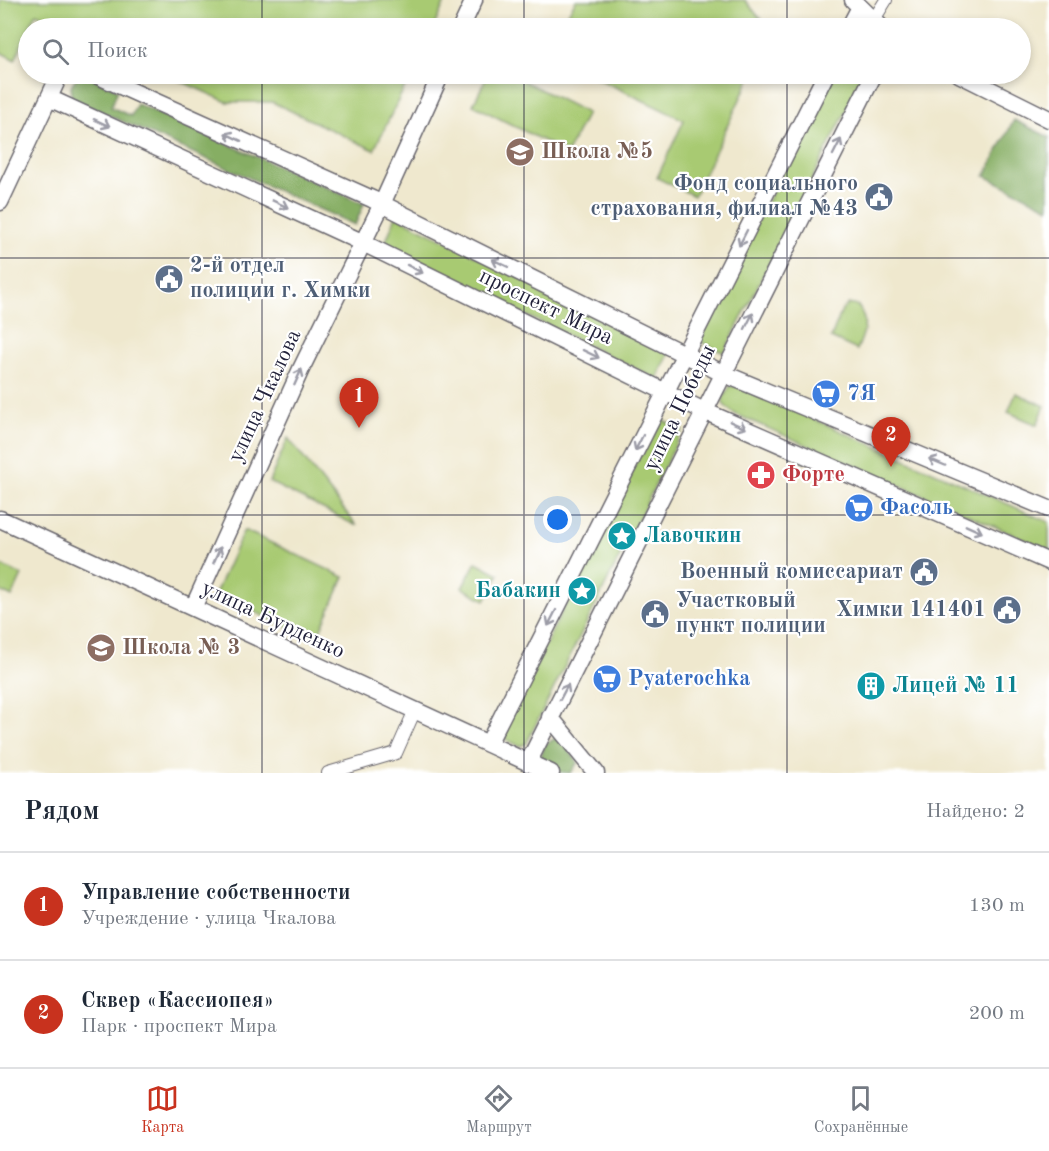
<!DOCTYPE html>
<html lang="ru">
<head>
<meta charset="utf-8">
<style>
  :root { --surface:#fff; --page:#f6f6f7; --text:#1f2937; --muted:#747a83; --line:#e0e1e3; --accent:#c8321e }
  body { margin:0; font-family:"Old Standard TT",serif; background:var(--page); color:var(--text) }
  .you { position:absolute; left:558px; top:520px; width:21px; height:21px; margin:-15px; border:4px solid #fff; border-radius:50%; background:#1a73e8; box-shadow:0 0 0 9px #1a73e833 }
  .badge { display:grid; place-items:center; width:39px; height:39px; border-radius:50%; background:var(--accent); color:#fff; font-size:20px; font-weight:700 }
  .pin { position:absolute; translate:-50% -50px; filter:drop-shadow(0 2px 3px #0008) }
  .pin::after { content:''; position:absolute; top:32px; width:21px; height:18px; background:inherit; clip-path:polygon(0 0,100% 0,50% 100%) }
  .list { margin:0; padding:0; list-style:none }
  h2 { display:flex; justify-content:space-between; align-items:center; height:78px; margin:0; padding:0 24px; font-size:26px }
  h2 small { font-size:20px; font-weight:400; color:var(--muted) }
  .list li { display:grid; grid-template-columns:39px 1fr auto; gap:18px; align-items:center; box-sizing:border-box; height:108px; padding:0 24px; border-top:2px solid var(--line) }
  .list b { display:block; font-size:22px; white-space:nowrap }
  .list p { margin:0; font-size:20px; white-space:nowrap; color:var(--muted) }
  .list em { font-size:20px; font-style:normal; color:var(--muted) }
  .icon { flex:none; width:33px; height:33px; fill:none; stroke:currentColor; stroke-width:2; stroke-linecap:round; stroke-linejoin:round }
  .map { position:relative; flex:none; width:1049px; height:773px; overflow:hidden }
  .search { position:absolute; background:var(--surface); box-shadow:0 3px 9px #0003; left:18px; right:18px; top:18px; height:66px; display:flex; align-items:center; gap:15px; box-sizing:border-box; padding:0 21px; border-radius:33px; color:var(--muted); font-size:22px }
  .sheet { height:294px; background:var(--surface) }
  nav { display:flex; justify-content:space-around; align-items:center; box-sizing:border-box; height:84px; border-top:2px solid var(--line); background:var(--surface); font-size:16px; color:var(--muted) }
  nav a { display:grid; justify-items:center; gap:3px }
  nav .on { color:var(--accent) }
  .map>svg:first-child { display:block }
  .green { fill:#a8ca72; stroke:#657656; stroke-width:1.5 }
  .forest { fill:#86ae64; stroke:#546850; stroke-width:1.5 }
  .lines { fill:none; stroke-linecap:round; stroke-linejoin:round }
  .street-casing { stroke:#6a676e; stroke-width:14 }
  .secondary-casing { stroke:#6a676e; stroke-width:19 }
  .street { stroke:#fff; stroke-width:12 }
  .secondary { stroke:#fff; stroke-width:16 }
  .oneway { stroke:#9c9ca7 }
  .grid { fill:none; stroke:#22223b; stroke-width:1.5; stroke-opacity:0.55 }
  .labels { text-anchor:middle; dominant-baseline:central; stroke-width:4.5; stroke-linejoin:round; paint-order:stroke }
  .education-label { font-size:22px; font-weight:bold; fill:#785e54; stroke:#fff; text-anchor:start }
  .service-label { font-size:22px; font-weight:bold; fill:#4e5e75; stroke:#fff; text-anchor:end }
  .street-label { font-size:22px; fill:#22223b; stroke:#fff }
  .shop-label { font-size:22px; font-weight:bold; fill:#366cbe; stroke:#fff; text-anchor:start }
  .health-label { font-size:22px; font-weight:bold; fill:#be3a42; stroke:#fff; text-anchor:start }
  .culture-label { font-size:22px; font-weight:bold; fill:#0d838f; stroke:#fff; text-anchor:start }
</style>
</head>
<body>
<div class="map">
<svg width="1049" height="773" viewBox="0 0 1049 773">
  <rect width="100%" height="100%" fill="#fff"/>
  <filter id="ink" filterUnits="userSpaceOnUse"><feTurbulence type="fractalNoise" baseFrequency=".0167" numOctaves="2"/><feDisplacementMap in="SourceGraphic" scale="12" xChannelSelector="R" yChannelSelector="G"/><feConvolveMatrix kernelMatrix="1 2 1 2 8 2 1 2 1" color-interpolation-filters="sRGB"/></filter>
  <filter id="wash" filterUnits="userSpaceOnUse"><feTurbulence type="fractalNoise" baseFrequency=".008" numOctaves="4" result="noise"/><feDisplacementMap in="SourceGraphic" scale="24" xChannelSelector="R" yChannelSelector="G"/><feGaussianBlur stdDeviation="1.35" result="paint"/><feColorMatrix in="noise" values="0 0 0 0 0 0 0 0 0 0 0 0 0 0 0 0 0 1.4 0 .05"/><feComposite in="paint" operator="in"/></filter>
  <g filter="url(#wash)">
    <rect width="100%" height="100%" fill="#efe8ce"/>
    <path class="green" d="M0 0H446L433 28H69L36 13 15 60 0 52Z
      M576 0H745L768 28H560Z
      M165 74H411L374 150 272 102H227Z
      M488 74H510L587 113 567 153 473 105Z
      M588 74H752L694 196 657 178 684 120Z
      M832 74H865L724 353 697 340Z
      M396 216 670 352 657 379 384 246Z
      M848 304 858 306C869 321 864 334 857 350L831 338 842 310Z
      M730 386H738L1049 522V550L733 413 723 404V398Z
      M1016 393 1045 406 1037 425 1008 412Z
      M658 418 683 430 526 744 519 746 505 739 502 732Z
      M288 438 357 526 269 482Z
      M244 530 344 577 316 640 215 594Z
      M476 562 499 574 485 600 462 588Z
      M0 565 22 575 12 597 0 591Z"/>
    <path class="forest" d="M83 74 118 90 111 107 131 116 137 104 364 204 355 225 72 99C69 86 71 81 83 74Z
      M1014 120 1049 137V208L985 176Z
      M558 737 578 762 571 773C558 772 546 772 540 759L545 744Z"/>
  </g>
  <g filter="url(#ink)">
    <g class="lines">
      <g class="street-casing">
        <path id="street" d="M873 21 886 0
          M328 773 396 753 415 710"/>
      </g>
      <g class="secondary-casing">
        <path id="secondary" d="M853 0 882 28
          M461 28 474 0
          M849 28 860 7
          M94 74 372 199 722 373 1049 509
          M959 74 1049 119
          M49 98 355 239 704 411 1049 562
          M0 202 60 74
          M0 519 551 773
          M193 608 301 369 382 204 441 74
          M550 717 596 773
          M488 744 826 74
          M528 763 874 74"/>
      </g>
      <use href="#street" class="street"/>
      <use href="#secondary" class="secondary"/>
    </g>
    <defs><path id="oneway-shaft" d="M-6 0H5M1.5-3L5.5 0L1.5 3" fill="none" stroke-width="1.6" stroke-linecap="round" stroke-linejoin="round" transform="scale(1.5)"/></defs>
    <g class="oneway">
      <use href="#oneway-shaft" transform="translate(102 123) rotate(25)"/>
      <use href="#oneway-shaft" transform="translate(233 137) rotate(-155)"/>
      <use href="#oneway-shaft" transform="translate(837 147) rotate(-63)"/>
      <use href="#oneway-shaft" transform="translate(280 204) rotate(25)"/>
      <use href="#oneway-shaft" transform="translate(743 238) rotate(117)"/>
      <use href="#oneway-shaft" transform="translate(500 263) rotate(-154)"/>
      <use href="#oneway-shaft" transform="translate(415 269) rotate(27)"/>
      <use href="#oneway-shaft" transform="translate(749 321) rotate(-63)"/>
      <use href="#oneway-shaft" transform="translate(591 354) rotate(26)"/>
      <use href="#oneway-shaft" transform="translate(298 377) rotate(-66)"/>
      <use href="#oneway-shaft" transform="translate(738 425) rotate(24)"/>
      <use href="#oneway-shaft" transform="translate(639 443) rotate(117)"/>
      <use href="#oneway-shaft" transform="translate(937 462) rotate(-157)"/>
      <use href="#oneway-shaft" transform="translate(974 529) rotate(24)"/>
      <use href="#oneway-shaft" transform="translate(217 555) rotate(-66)"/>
      <use href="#oneway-shaft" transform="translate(552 618) rotate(117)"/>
      <use href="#oneway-shaft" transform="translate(564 692) rotate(-62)"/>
    </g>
  </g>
  <path class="grid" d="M262 0V28M524 0V28M787 0V28M262 74V773M524 74V773M787 74V773M0 258H1049M0 515H1049"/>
  <defs>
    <g id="school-disc" transform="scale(1.5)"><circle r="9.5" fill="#8d6e63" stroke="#fff"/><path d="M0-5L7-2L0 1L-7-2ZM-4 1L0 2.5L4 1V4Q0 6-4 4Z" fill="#fff"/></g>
    <g id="civic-disc" transform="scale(1.5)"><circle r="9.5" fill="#5c6f8a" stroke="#fff"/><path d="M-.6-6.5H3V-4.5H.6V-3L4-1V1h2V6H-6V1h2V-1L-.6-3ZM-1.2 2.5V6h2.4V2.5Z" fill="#fff"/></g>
    <g id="supermarket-disc" transform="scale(1.5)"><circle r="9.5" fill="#3f7fe0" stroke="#fff"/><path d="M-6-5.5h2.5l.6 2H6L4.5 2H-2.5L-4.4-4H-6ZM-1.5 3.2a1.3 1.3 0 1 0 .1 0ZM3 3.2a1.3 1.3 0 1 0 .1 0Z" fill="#fff"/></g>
    <g id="pharmacy-disc" transform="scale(1.5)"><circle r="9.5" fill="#e0444e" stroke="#fff"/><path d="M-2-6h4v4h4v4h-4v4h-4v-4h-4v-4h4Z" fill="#fff"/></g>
    <g id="sight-disc" transform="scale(1.5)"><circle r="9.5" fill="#0f9aa8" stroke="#fff"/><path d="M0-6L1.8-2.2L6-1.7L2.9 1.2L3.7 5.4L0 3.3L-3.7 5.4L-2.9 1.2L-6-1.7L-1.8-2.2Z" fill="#fff"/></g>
    <g id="building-disc" transform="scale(1.5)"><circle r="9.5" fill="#0f9aa8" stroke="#fff"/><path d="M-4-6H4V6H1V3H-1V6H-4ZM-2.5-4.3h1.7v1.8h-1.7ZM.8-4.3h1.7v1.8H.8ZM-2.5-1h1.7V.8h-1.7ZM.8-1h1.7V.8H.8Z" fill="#fff"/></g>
  </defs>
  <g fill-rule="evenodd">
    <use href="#school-disc" x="520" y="152"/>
    <use href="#civic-disc" x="879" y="197"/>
    <use href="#civic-disc" x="169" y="279"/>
    <use href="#supermarket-disc" x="826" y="394"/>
    <use href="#pharmacy-disc" x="761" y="475"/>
    <use href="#supermarket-disc" x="859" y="508"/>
    <use href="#sight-disc" x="622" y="536"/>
    <use href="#civic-disc" x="924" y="572"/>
    <use href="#sight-disc" x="582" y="591"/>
    <use href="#civic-disc" x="1007" y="610"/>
    <use href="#civic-disc" x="655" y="614"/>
    <use href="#school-disc" x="101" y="648"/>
    <use href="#supermarket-disc" x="607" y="679"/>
    <use href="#building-disc" x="871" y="686"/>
  </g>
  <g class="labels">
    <g class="education-label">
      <text x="541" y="152">Школа №5</text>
      <text x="122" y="648">Школа № 3</text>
    </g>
    <g class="service-label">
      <text x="858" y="184">Фонд социального<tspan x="858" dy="25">страхования, филиал №43</tspan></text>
      <text x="190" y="266" text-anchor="start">2-й отдел<tspan x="190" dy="25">полиции г. Химки</tspan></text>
      <text x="903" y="572">Военный комиссариат</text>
      <text x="676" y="601" text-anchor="start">Участковый<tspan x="676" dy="25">пункт полиции</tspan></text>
      <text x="986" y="610">Химки 141401</text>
    </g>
    <g class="street-label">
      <text transform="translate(546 307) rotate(26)">проспект Мира</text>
      <text transform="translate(265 396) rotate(-65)">улица Чкалова</text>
      <text transform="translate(680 408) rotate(-64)">улица Победы</text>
      <text transform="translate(273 620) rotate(25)">улица Бурденко</text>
    </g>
    <g class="shop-label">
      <text x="847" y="394">7Я</text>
      <text x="880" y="508">Фасоль</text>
      <text x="628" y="679">Pyaterochka</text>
    </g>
    <g class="health-label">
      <text x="782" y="475">Форте</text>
    </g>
    <g class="culture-label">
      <text x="643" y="536">Лавочкин</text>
      <text x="561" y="591" text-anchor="end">Бабакин</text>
      <text x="892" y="686">Лицей № 11</text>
    </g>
  </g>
</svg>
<div class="you"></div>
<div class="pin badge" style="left:359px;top:428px">1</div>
<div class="pin badge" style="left:891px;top:467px">2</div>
<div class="search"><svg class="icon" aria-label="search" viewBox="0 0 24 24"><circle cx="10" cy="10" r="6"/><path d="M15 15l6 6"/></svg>Поиск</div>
</div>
<section class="sheet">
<h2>Рядом<small>Найдено: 2</small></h2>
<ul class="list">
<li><span class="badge">1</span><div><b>Управление собственности</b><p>Учреждение · улица Чкалова</p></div><em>130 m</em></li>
<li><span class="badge">2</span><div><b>Сквер «Кассиопея»</b><p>Парк · проспект Мира</p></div><em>200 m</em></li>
</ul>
</section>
<nav>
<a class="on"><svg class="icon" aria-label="map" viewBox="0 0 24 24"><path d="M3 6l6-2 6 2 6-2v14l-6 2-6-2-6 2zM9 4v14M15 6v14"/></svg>Карта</a>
<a><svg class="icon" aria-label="directions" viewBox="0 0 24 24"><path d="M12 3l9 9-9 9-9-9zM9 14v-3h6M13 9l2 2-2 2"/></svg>Маршрут</a>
<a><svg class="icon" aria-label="saved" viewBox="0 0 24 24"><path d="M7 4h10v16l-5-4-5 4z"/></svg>Сохранённые</a>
</nav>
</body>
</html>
